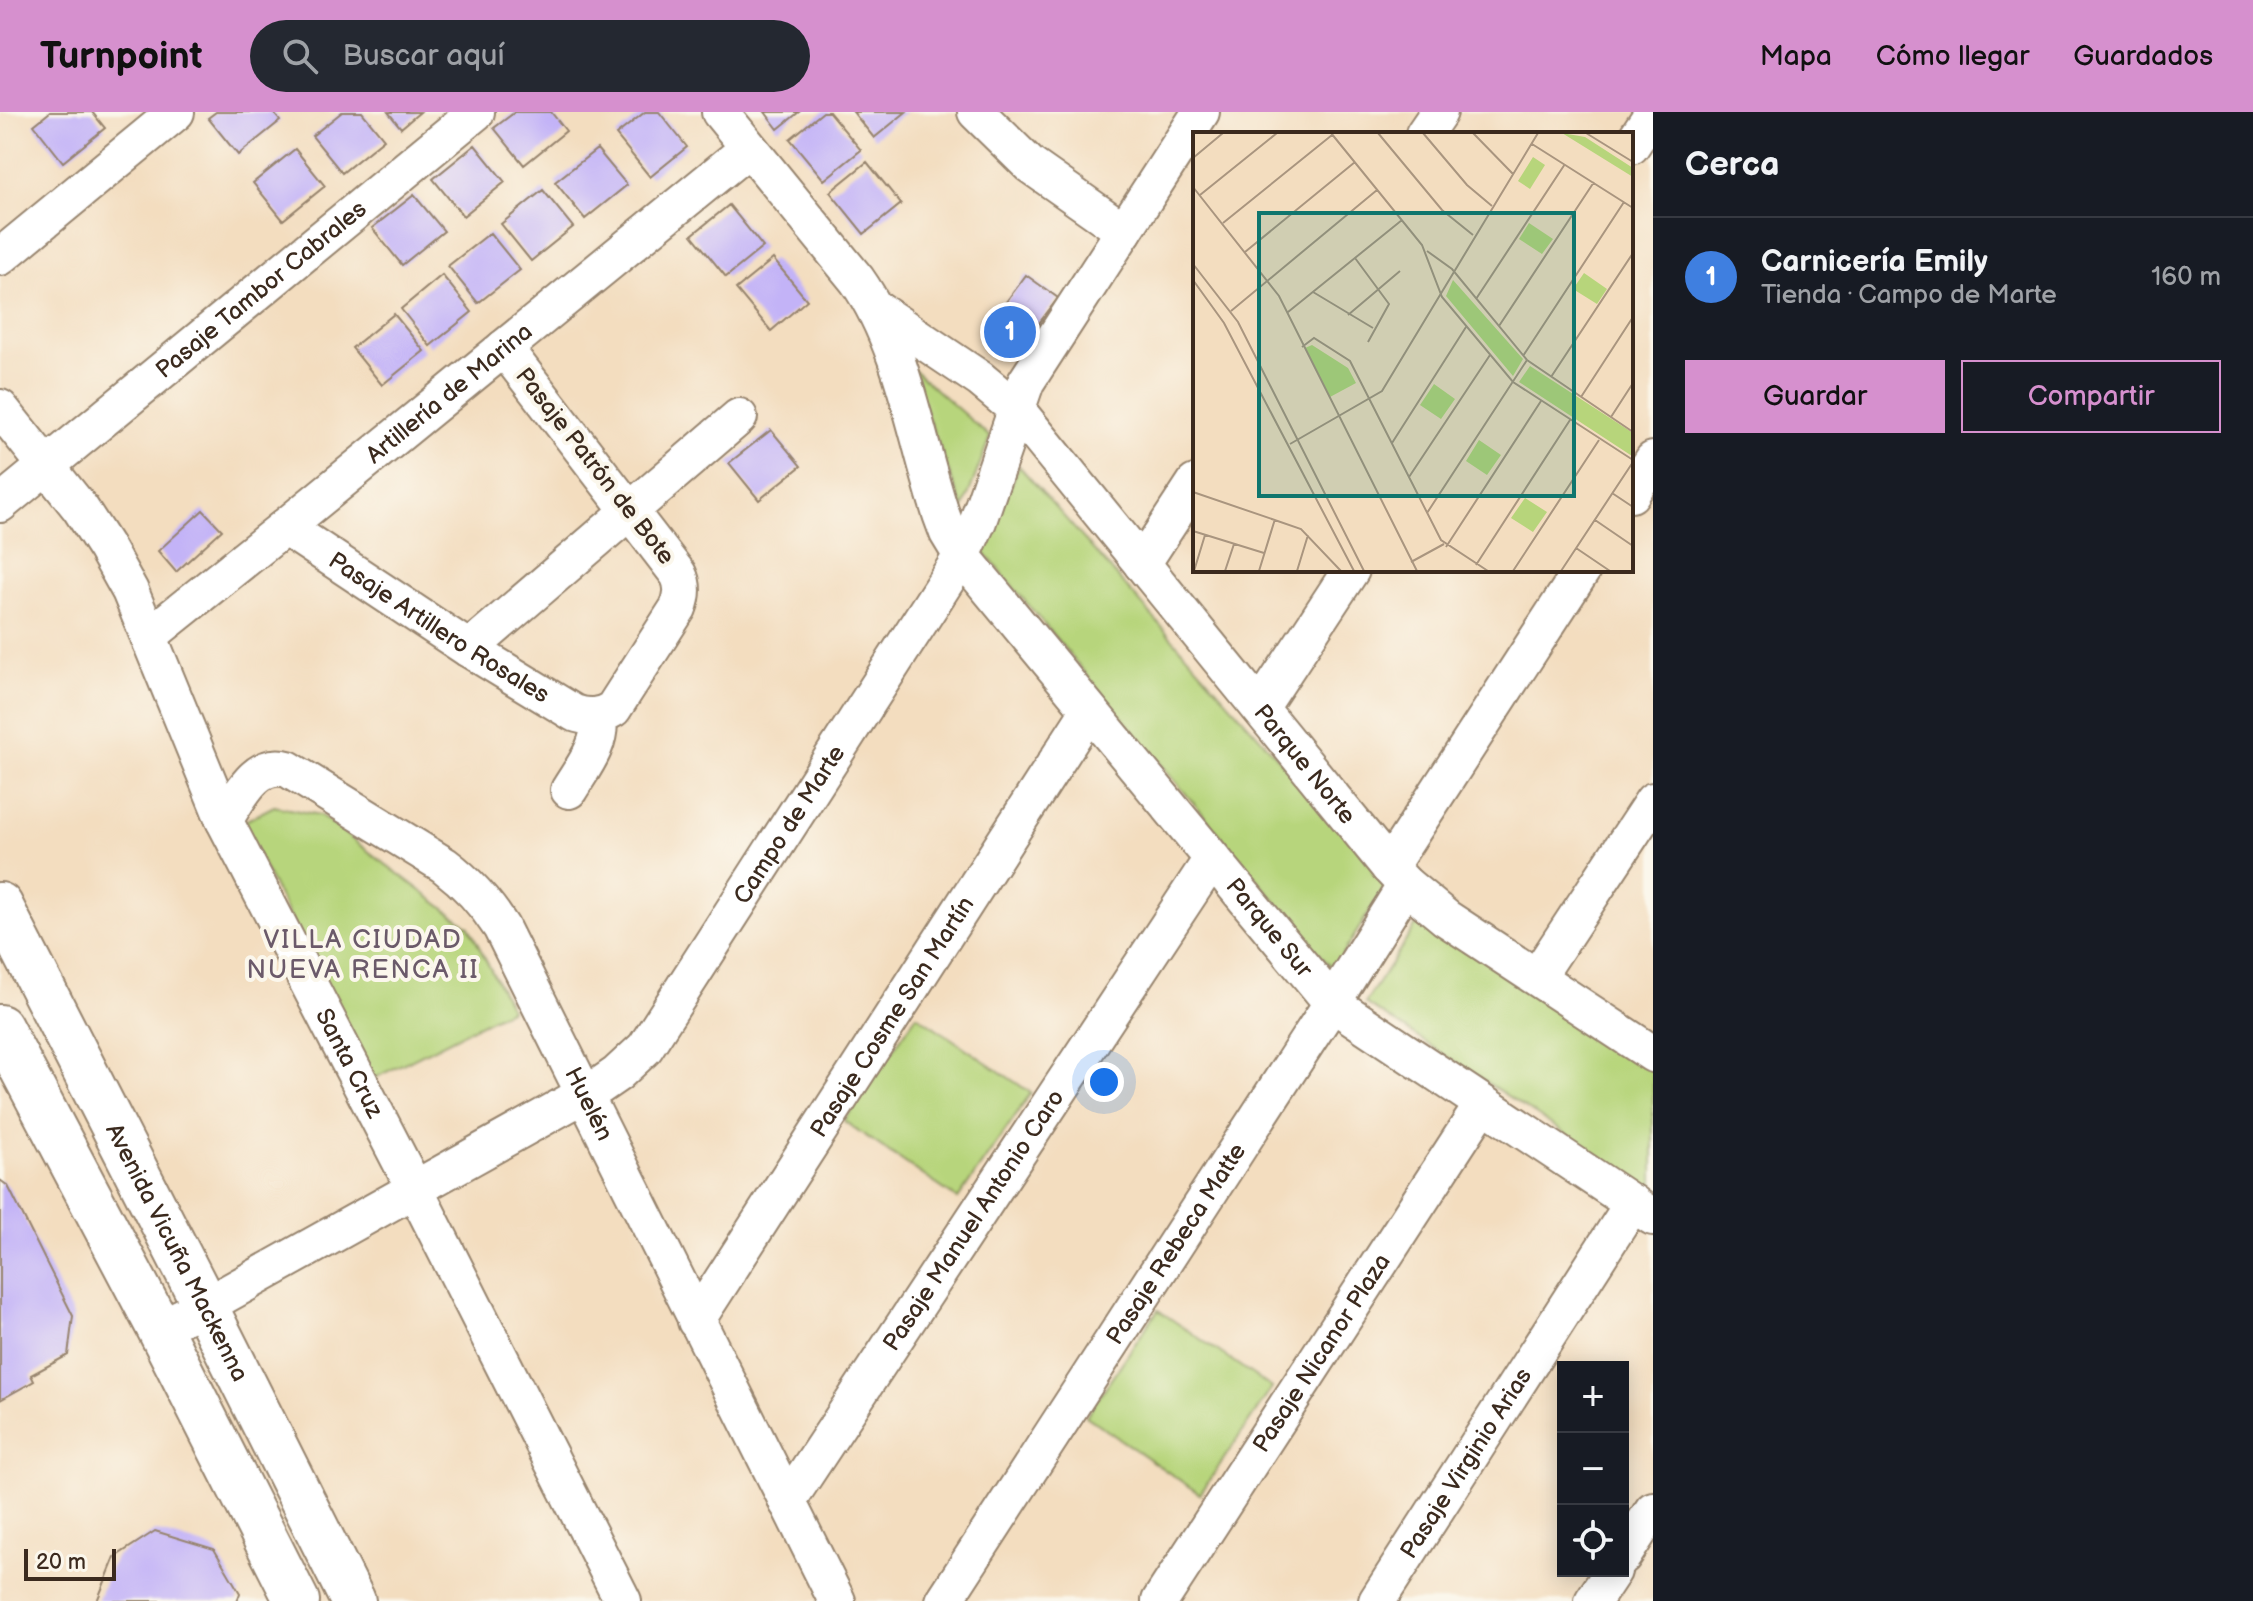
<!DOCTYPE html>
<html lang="es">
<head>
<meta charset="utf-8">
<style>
  :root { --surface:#171b24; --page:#242831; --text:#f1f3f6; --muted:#9ea1a6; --line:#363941; --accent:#d690ce }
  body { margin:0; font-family:"Balsamiq Sans",sans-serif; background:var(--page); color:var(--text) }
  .controls { position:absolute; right:24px; bottom:24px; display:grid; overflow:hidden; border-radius:0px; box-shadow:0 4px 20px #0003 }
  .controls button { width:72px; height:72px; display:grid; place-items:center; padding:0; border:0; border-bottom:2px solid var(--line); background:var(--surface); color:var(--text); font:40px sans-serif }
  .scale { position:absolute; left:24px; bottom:20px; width:92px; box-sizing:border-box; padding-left:8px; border:4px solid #3b2a1e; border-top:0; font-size:22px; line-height:28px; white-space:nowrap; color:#3b2a1e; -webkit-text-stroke:6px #fbf7ec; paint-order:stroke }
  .you { position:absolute; left:1104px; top:970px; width:28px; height:28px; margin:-20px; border:6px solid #fff; border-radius:50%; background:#1a73e8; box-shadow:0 0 0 12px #1a73e833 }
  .badge { display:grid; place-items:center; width:52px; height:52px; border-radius:50%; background:var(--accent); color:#fff; font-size:26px; font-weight:700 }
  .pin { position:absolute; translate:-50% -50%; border:4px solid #fff; box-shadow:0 2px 8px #0006 }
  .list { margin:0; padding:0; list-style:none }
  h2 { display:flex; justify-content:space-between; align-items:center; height:104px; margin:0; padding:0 32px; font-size:34px }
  h2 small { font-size:26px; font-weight:400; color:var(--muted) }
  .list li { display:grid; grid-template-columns:52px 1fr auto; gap:24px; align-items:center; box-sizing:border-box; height:120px; padding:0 32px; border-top:2px solid var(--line) }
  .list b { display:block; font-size:30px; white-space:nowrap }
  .list p { margin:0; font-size:26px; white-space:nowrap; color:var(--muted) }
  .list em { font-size:26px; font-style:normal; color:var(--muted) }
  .actions { display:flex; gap:16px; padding:24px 32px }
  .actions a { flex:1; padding:18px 0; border:2px solid var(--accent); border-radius:0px; text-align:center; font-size:28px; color:var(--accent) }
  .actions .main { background:var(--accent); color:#111 }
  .icon { flex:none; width:44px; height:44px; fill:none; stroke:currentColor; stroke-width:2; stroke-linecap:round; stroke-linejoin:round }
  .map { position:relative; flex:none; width:1653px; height:1489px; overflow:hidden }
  header { display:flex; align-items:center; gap:48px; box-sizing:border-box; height:112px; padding:0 40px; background:var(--accent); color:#111 }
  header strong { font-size:38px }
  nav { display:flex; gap:44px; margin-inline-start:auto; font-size:28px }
  .search { width:560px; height:72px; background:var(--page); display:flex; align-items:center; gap:20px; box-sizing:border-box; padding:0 28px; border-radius:44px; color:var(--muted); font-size:30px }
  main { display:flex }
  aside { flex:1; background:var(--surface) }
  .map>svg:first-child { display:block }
  .green { fill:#b7d57b; stroke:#79804c; stroke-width:2 }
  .building { fill:#c3b3f7 }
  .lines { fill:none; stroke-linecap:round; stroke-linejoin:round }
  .minor-casing { stroke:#97846e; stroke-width:40 }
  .tertiary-casing { stroke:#97846e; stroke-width:48 }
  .minor { stroke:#fff; stroke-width:36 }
  .tertiary { stroke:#fff; stroke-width:44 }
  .labels { text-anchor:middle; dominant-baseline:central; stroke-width:8; stroke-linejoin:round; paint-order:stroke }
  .street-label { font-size:24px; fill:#3b2a1e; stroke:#fbf7ec }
  .neighbourhood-label { font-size:26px; letter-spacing:2px; fill:#6b5a6a; stroke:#fbf7ec }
  .inset-road { fill:none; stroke:#a9957f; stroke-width:2 }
  .view { fill:#0f766e; fill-opacity:0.15; stroke:#0f766e; stroke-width:4 }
  .inset-edge { fill:none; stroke:#3b2a1e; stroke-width:4 }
</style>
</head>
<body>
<header>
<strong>Turnpoint</strong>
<div class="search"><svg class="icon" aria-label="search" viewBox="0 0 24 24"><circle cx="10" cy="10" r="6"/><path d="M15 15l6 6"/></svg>Buscar aquí</div>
<nav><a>Mapa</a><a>Cómo llegar</a><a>Guardados</a></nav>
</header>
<main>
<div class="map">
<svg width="1653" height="1489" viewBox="0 0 1653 1489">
  <rect width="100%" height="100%" fill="#fbf7ec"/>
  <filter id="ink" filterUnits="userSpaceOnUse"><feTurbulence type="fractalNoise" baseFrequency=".0125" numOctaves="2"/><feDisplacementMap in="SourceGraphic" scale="16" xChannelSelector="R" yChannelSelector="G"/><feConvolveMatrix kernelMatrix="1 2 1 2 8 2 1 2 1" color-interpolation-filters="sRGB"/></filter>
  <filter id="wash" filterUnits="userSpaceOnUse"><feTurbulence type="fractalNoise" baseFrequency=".006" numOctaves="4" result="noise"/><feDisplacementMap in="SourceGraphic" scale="32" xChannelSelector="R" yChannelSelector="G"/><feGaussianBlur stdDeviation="1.8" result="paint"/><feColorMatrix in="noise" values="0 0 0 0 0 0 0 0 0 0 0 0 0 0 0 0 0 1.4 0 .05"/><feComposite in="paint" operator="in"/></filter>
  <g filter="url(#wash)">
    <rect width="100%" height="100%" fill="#f3ddbf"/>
    <path class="green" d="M908 253 990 325 963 397Z
      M1019 354 1388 770 1333 858 983 439Z
      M274 694 320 703 469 815 511 897 373 967 241 711Z
      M1422 804 1653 955V1079L1365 891Z
      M917 903 1031 981 958 1087 844 1009Z
      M1158 1198 1272 1276 1200 1382 1086 1304Z"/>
    <g id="blocks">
      <path class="building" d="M50 0H92L105 16 63 50 34 13Z
        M216 0H273L280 9 238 43 208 6Z
        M342 0H362L384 27 342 61 312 24Z
        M388 0H420L401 16Z
        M515 0H551L566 19 524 53 494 16Z
        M645 0H659L687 35 650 65 616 23Z
        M765 0H799L778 17Z
        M823 0H829L861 38 824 68 790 27Z
        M853 0H906L874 26Z
        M475 33 505 70 463 104 433 67Z
        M295 37 325 74 283 108 253 71Z
        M597 37 627 73 585 107 555 70Z
        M867 50 901 92 864 122 830 80Z
        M543 78 573 115 531 149 501 112Z
        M414 83 444 119 402 153 372 116Z
        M729 93 763 135 726 165 692 123Z
        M490 121 520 158 478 191 448 154Z
        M773 147 807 188 771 219 736 177Z
        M442 163 472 200 430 234 401 197Z
        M1026 163 1058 186 1017 240 986 217Z
        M394 202 424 239 382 273 352 236Z
        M771 318 801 354 759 388 729 351Z
        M203 398 222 418 176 460 158 439Z
        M0 1068 8 1074 73 1204 68 1243 31 1263 34 1269 0 1288Z
        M155 1419 214 1437 240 1481 237 1489H97L115 1445Z"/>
    </g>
  </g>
  <g filter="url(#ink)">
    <use href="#blocks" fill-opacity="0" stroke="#97846e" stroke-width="2"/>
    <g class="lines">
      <g class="minor-casing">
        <g id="minor">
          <path id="s1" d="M720 0 857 168C903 233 916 326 941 402L948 421 962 444 1332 891 1653 1105"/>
          <path d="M976 0 1030 53 1124 119"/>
          <path d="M1424 22 1439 0"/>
          <path d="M1631 34 1653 1"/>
          <path d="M0 145 176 0"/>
          <path id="s2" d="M876 197 980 267 1016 297 1389 755 1406 773 1446 806 1653 942"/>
          <path id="s3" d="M0 296 80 396 106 436 130 479 224 708 404 1056 623 1489"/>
          <path d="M1631 382 1653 348"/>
          <path id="s4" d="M0 392 476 0"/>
          <path id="s5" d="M285 415 469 537 574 601C588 606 600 605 613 597L678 496C683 484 684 474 678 462L504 236"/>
          <path d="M1142 452 1195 371"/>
          <path id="s6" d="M149 524 285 415 749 36"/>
          <path d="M469 537 739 305"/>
          <path d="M1260 596 1351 458"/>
          <path d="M569 678C583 655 603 631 598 604"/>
          <path id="s7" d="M224 708C240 685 255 648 288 657L444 753C468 771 485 790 501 815L837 1489"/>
          <path d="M1389 755 1582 458"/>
          <path d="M1537 865 1653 689"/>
          <path id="s8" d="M696 1209 1089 599"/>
          <path id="s9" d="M159 1216 205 1194 601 973 617 962 645 936 962 444 978 409 1026 270 1201 0"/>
          <path id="s10" d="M787 1390 1212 747"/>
          <path d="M1623 1444 1653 1398"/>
          <path id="s11" d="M944 1489 1332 891 1406 773"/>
          <path id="s12" d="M1160 1489 1483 992"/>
          <path id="s13" d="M1377 1489 1633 1091"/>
          <path d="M1593 1489 1613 1459"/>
        </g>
      </g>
      <g class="tertiary-casing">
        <g id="tertiary">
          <path id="s14" d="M0 793 205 1194 353 1489"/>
          <path d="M0 915 159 1216 297 1489"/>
        </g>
      </g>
      <use href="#minor" class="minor"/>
      <use href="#tertiary" class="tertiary"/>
    </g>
  </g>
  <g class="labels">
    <g class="street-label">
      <text stroke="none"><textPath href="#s4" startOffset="338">Pasaje Tambor Cabrales</textPath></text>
      <text stroke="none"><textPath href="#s6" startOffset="386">Artillería de Marina</textPath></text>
      <text transform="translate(595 354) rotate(52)">Pasaje Patrón de Bote</text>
      <text stroke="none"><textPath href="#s5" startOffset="184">Pasaje Artillero Rosales</textPath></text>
      <text stroke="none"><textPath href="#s2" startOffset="630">Parque Norte</textPath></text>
      <text stroke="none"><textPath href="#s9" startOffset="828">Campo de Marte</textPath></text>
      <text stroke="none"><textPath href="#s1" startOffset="996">Parque Sur</textPath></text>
      <text stroke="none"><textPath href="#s8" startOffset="362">Pasaje Cosme San Martín</textPath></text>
      <text stroke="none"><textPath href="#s3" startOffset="746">Santa Cruz</textPath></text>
      <text stroke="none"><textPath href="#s7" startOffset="554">Huelén</textPath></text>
      <text stroke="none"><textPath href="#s10" startOffset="338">Pasaje Manuel Antonio Caro</textPath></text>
      <text stroke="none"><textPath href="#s11" startOffset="426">Pasaje Rebeca Matte</textPath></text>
      <text stroke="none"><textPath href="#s14" startOffset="390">Avenida Vicuña Mackenna</textPath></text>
      <text stroke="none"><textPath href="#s12" startOffset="296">Pasaje Nicanor Plaza</textPath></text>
      <text stroke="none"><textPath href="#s13" startOffset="164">Pasaje Virginio Arias</textPath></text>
    </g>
    <g class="neighbourhood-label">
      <text x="363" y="828">VILLA CIUDAD<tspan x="363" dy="30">NUEVA RENCA II</tspan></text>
    </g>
  </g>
  <g transform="translate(1193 20)">
    <rect width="440" height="440" fill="#f3ddbf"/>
    <path d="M369 1 392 5 440 36V45ZM340 25 352 33 337 57 325 49ZM336 91 360 107 349 122 326 107ZM391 141 414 157 404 172 380 157ZM260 148 330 227 320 244 253 164ZM119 213 155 236 163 251 137 265 112 216ZM337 234 440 301 439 324 326 250ZM241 252 262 267 248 287 227 273ZM286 308 308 323 294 343 273 329ZM332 366 354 380 340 400 318 386Z" fill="#b7d57b"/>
    <path class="inset-road" d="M138 1 229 113 249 165 320 250 440 328M185 1 249 78 280 103M230 1 274 53 299 74M280 1 320 42M393 1 440 30M339 12 440 76M0 26 30 1M0 55 86 164 224 439M7 63 84 1M30 91 139 3M234 119 259 137 334 228 440 300M52 120 162 30M162 126 196 172 175 210M0 132 45 190 171 439M0 148 31 191 161 439M120 160 180 196M283 167 372 32M38 179 184 58M95 180 209 88M155 183 207 139M306 194 401 50M109 215 121 206 157 229 248 408 295 439M330 224 431 70M358 245 440 121M388 265 440 185M418 285 440 251M199 311 273 195M97 312 189 259 345 1M216 345 297 223M0 360 108 397 148 439M419 361 440 375M234 381 334 228M402 388 440 414M0 399 71 421M253 415 348 269M383 416 417 439M218 430 251 412M283 433 377 288M1 439 12 403M32 439 41 412M66 439 82 387M104 439 115 403M320 439 406 308M368 439 440 330"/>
    <path class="view" d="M66 81H381V364H66Z"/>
    <rect width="440" height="440" class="inset-edge"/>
  </g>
</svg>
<div class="controls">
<button>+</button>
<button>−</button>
<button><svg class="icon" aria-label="locate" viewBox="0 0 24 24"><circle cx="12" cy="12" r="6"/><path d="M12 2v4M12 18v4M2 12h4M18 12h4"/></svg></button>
</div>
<div class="scale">20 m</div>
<div class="you"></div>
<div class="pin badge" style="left:1010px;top:220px;background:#3f7fe0">1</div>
</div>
<aside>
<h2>Cerca<small></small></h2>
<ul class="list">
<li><span class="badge" style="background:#3f7fe0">1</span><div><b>Carnicería Emily</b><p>Tienda · Campo de Marte</p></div><em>160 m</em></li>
</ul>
<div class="actions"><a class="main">Guardar</a><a>Compartir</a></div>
</aside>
</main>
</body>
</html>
